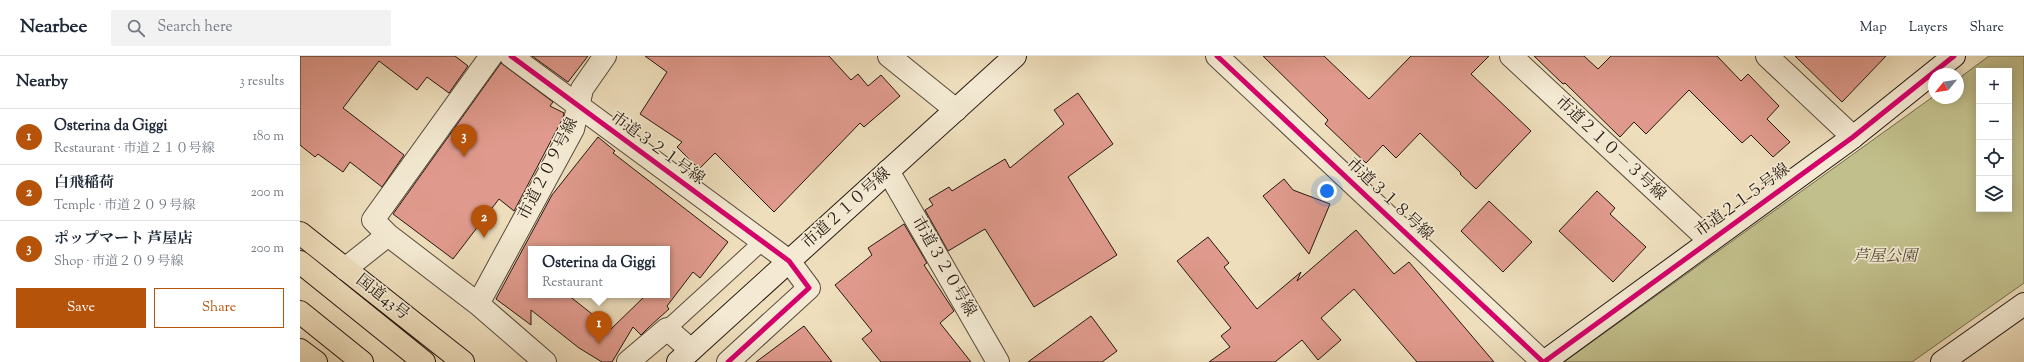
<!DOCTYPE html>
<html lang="en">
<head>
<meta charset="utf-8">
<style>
  :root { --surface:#fff; --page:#f2f2f3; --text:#1f2937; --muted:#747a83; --line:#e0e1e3; --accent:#b45309 }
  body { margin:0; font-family:"Sorts Mill Goudy","Noto Serif JP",serif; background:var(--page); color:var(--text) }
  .controls { position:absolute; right:12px; top:12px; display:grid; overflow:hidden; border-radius:0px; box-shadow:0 2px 10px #0003 }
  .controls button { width:36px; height:36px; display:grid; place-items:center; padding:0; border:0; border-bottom:1px solid var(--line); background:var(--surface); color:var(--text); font:20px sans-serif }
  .compass { position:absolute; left:1628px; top:12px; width:36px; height:36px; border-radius:50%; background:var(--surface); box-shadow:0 2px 10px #0003; rotate:240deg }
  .you { position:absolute; left:1027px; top:135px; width:14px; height:14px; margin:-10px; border:3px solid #fff; border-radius:50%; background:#1a73e8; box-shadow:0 0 0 6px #1a73e833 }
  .badge { display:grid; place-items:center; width:26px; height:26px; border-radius:50%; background:var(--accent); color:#fff; font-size:13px; font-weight:700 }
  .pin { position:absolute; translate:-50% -33px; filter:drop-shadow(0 1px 2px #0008) }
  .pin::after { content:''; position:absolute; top:21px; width:14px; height:12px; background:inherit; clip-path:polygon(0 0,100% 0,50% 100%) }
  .popup { position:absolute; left:228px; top:190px; width:142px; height:52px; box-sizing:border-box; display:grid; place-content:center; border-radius:0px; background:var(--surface); filter:drop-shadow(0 1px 3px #0005); font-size:13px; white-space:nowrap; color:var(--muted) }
  .popup b { font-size:15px; color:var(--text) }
  .popup::after { content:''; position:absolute; left:50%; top:100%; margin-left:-8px; border:8px solid transparent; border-top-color:var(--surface) }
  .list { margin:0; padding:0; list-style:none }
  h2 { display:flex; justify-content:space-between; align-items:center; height:52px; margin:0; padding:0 16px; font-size:17px }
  h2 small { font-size:13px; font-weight:400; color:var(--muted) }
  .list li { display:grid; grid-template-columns:26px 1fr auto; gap:12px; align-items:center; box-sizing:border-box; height:56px; padding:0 16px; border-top:1px solid var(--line) }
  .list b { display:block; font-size:15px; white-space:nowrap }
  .list p { margin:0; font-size:13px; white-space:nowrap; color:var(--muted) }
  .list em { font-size:13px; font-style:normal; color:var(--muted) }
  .actions { display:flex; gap:8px; padding:12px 16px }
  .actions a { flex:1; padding:9px 0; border:1px solid var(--accent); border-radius:0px; text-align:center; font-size:14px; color:var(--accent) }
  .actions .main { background:var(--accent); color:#fff }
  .icon { flex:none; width:22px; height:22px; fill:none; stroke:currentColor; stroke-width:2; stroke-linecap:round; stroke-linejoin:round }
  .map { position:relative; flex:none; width:1724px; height:306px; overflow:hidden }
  header { display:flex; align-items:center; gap:24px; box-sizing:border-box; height:56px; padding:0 20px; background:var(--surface); border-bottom:1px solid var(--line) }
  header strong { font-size:19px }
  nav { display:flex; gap:22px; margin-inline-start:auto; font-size:14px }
  .search { width:280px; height:36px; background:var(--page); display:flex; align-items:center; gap:10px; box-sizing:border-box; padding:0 14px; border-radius:0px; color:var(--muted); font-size:15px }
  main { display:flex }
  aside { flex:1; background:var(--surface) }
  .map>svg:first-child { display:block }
  .green { fill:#c1bf8b; stroke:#736c4e; fill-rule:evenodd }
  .building { fill:#e09a8d; stroke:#251810; fill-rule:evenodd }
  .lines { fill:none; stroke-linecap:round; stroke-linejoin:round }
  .lane-casing { stroke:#574a3b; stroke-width:18 }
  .street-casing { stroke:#574a3b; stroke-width:24 }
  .secondary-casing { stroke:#251810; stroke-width:24 }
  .highway-casing { stroke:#251810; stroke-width:24 }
  .lane { stroke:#f4ead3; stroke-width:16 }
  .street { stroke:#f4ead3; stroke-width:22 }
  .secondary { stroke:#f4ead3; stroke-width:22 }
  .highway { stroke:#eedebc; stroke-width:22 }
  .cycleway-casing { stroke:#f4ead3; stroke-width:8 }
  .cycleway { stroke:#d6006c; stroke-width:5 }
  .labels { text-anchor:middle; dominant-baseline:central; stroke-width:3.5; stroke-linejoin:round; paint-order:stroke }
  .street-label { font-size:16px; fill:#251810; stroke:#f4ead3 }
  .park-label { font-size:16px; font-style:italic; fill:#544a35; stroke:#f4ead3 }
</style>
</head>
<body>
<header>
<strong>Nearbee</strong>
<div class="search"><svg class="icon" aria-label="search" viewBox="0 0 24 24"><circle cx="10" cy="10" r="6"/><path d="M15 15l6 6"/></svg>Search here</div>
<nav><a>Map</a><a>Layers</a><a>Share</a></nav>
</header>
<main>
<aside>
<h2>Nearby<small>3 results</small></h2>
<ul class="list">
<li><span class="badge">1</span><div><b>Osterina da Giggi</b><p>Restaurant · 市道２１０号線</p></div><em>180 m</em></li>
<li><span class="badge">2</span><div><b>白飛稲荷</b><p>Temple · 市道２０９号線</p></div><em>200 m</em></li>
<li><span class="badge">3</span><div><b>ポップマート 芦屋店</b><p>Shop · 市道２０９号線</p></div><em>200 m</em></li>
</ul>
<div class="actions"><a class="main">Save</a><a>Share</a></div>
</aside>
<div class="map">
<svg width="1724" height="306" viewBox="0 0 1724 306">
  <rect width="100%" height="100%" fill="#eedebc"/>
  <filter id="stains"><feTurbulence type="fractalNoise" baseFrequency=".005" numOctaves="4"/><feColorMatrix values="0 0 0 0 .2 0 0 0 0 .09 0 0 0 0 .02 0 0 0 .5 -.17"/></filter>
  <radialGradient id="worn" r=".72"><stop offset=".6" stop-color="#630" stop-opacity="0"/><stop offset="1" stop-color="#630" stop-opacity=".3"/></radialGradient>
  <path class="green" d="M1689 0H1724V227L1612 306H1264L1634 40V42H1658V23ZM1679 15H1709V153H1679Z"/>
  <path class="building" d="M0 0H155L168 10 149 37 127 21 117 34 79 5 43 52 104 99 82 131 50 106 43 116 18 98 15 101 0 89Z
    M232 0H288L268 26Z
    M345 0H529L551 24 558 18 568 30 581 19 600 40 564 71 560 67 474 156 415 97 399 113 377 91 382 86 340 58 367 16Z
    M963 0H1024L1069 43 1111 0H1189L1171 18 1231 75 1176 133 1160 118 1161 117 1120 77 1096 102 1083 89 1066 107 1025 68 1028 64Z
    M1234 0H1284L1298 13 1311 0H1417L1441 25 1448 18 1479 50 1467 63 1490 86 1473 101 1451 79 1442 87 1389 34 1346 78 1334 66 1320 81 1265 27 1263 28Z
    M1495 0H1586L1542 46Z
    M201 7 253 46 250 50 264 57 263 62 214 155 199 143 153 203 93 158Z
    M778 37 813 88 768 121 817 199 734 251 685 173 648 195 625 154 633 149 629 143 649 131 652 135 705 103 710 112 764 68 754 54Z
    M298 81 315 95 313 97 428 186 400 222 393 216 367 250 369 253 349 271 341 279 333 271 312 306H302L279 292 231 254V269L196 243 252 139ZM231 193H367V239H346L311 273 268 239H231Z
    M984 123 993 134 1030 148 1009 198 963 140Z
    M1297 135 1315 152 1310 158 1346 191 1313 226 1259 175Z
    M1189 145 1232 186 1203 216 1161 175Z
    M604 168 627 207 624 209 654 255 640 267 671 306H581L562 283 572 275 535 229 572 199 568 192Z
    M1056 174 1094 218 1109 206 1194 306H1117L1054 233 1021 262 1041 284 1018 304 1002 284 975 306H909L930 291 921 280 931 272 877 205 908 181 929 207 924 211 957 253 1001 216 997 225Z
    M791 260 817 295 802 306H728Z
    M504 270 532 306H456Z"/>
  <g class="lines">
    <g class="lane-casing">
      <path id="lane" d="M367 273 462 186"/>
    </g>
    <g class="street-casing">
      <path id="street" d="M211 0 489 205 509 232 428 306
        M589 0 656 54
        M917 0 1243 306
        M1211 0 1410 185
        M1467 0 1553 81
        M588 115 698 306
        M88 179 73 164 191 0
        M45 213 88 179 178 248 245 306
        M178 248 273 73 282 33 305 0
        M328 306 367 273 391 294"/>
    </g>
    <g class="secondary-casing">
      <path id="secondary" d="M378 306 715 0
        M1244 306 1553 81 1654 0
        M1642 306 1724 248"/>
    </g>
    <g class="highway-casing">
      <path id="highway" d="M0 177 163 306
        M0 206 124 306
        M0 256 62 306
        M0 294 16 306"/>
    </g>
    <use href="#lane" class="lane"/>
    <use href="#street" class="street"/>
    <use href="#secondary" class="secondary"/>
    <use href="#highway" class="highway"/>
    <g class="cycleway-casing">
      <path id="cycleway" d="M211 0 489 205 509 232 428 306
        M917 0 1243 306
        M1244 306 1553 81 1654 0"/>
    </g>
    <use href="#cycleway" class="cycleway"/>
  </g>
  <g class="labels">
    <g class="street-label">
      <text transform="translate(357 93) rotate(36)">市道３２１号線</text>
      <text transform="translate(1310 93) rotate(43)">市道２１０－３号線</text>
      <text transform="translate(249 113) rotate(-63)">市道２０９号線</text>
      <text transform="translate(1089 144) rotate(43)">市道３１８号線</text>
      <text transform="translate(1443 145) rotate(-36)">市道２１５号線</text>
      <text transform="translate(547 153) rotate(-42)">市道２１０号線</text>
      <text transform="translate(643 211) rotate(60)">市道３２０号線</text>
      <text transform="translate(82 242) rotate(38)">国道43号</text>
    </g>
    <g class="park-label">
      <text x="1585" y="201">芦屋公園</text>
    </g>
  </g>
  <rect width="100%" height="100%" filter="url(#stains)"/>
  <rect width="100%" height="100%" fill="url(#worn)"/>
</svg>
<div class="controls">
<button>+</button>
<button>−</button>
<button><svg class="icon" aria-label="locate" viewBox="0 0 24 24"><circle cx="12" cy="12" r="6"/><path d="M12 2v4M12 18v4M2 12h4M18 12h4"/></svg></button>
<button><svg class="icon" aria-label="layers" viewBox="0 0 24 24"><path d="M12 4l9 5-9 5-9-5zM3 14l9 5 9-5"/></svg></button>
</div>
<svg class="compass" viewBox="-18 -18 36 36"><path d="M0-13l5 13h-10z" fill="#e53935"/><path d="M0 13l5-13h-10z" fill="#747a83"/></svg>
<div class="you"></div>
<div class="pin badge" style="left:299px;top:288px">1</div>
<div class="popup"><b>Osterina da Giggi</b>Restaurant</div>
<div class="pin badge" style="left:184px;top:182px">2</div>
<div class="pin badge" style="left:164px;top:101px">3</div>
</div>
</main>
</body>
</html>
